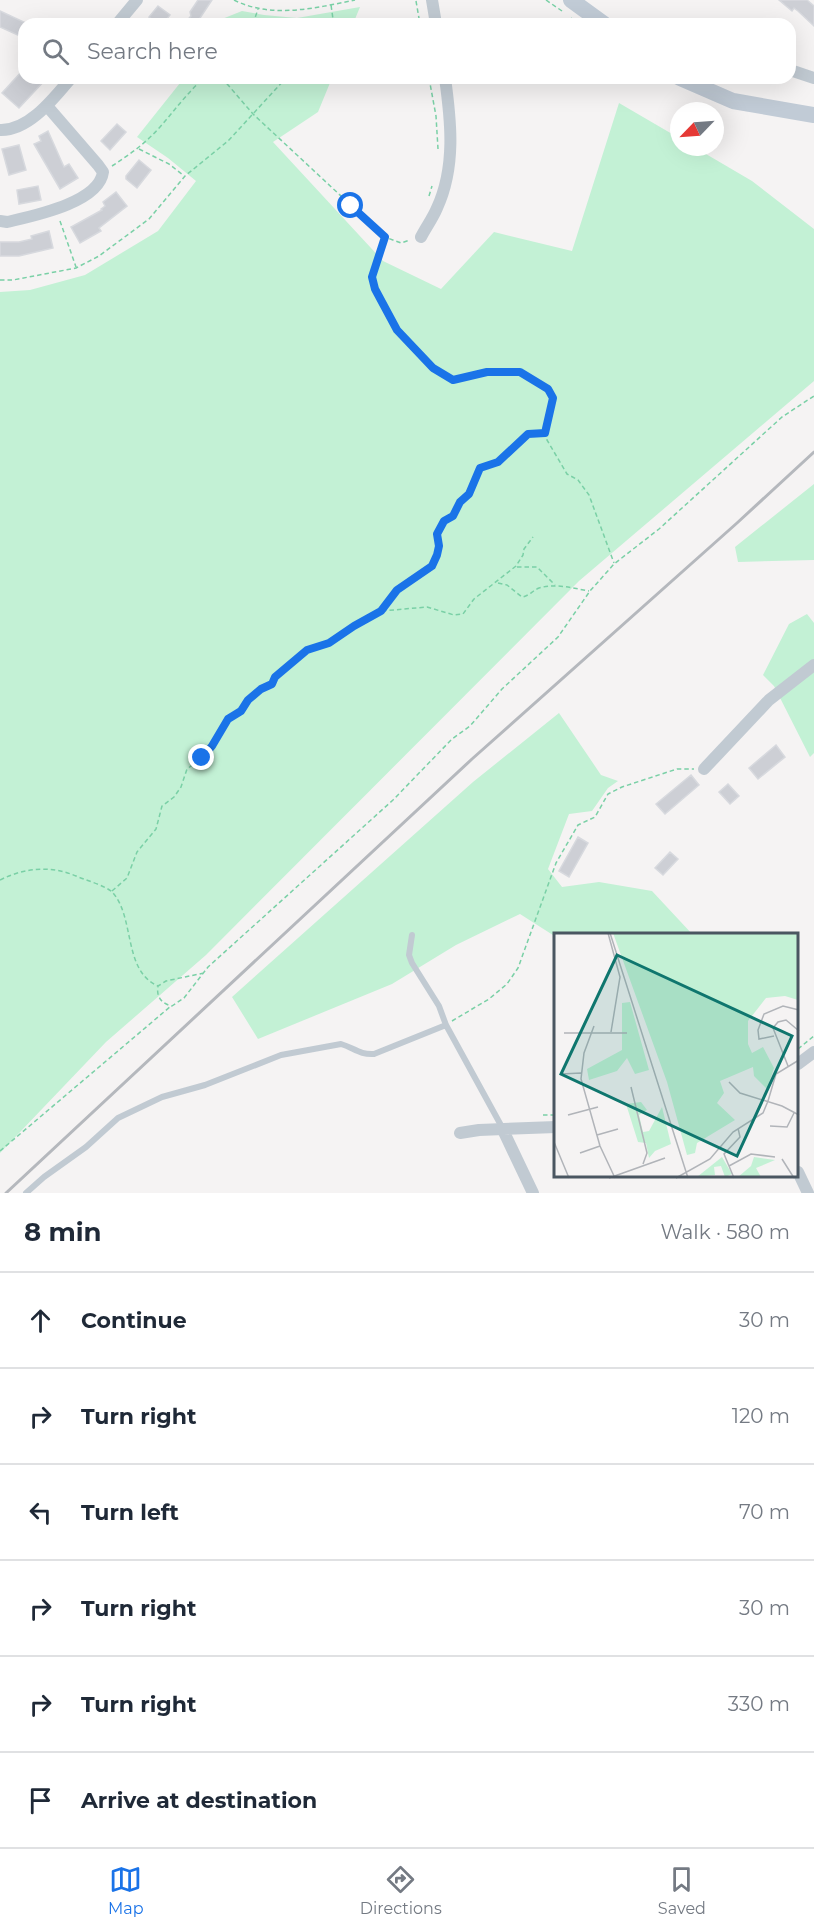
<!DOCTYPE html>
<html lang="en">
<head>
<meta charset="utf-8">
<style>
  :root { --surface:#fff; --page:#f2f2f3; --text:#1f2937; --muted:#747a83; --line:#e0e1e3; --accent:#1a73e8 }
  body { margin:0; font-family:Montserrat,sans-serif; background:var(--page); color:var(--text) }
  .compass { position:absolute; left:670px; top:102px; width:54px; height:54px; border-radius:50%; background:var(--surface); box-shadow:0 6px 24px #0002; rotate:245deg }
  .stop { position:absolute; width:18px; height:18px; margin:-14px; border:4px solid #1a73e8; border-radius:50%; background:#fff }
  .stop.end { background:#1a73e8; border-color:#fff; box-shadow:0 2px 6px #0008 }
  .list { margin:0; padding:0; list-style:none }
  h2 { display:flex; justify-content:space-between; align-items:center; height:78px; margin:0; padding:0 24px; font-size:26px }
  h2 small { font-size:20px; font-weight:400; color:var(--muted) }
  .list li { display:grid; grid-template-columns:39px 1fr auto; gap:18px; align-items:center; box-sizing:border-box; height:96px; padding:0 24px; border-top:2px solid var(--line) }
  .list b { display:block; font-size:22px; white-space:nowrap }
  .list em { font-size:20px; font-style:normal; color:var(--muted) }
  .icon { flex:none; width:33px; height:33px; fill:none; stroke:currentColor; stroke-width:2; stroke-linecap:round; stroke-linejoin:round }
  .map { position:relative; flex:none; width:814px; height:1193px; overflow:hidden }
  .search { position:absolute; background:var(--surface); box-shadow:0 6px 24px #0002; left:18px; right:18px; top:18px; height:66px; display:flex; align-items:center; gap:15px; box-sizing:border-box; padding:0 21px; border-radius:18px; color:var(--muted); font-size:22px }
  .sheet { height:654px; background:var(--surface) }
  nav { display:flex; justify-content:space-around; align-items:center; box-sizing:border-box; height:84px; border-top:2px solid var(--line); background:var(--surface); font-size:16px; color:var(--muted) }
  nav a { display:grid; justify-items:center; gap:3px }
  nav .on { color:var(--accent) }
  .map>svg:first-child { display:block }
  .green { fill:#c3f1d5 }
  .building { fill:#cdcfd5; stroke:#d7d9de; stroke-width:1.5 }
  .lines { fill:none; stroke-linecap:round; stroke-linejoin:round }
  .path { stroke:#7ad0a6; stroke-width:1.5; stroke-dasharray:4.5 3; stroke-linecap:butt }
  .lane { stroke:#c1cad2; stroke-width:6 }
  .street { stroke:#c1cad2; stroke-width:12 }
  .secondary { stroke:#c1cbd6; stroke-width:16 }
  .rail { stroke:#b5b8bd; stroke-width:3 }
  .route { stroke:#1a73e8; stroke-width:8 }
  .inset-road { fill:none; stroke:#b1b4b9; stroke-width:1.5 }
  .view { fill:#0f766e; fill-opacity:0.15; stroke:#0f766e; stroke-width:3 }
  .inset-edge { fill:none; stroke:#4a5661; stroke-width:3 }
</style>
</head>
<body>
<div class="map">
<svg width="814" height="1193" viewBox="0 0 814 1193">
  <rect width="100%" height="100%" fill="#f5f3f3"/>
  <path class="green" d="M360 7 353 24H219L222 19 242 11 264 15 297 18Z
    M184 78H332L318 112 273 142 383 261 441 289 494 232 572 251 619 103 679 138V147H694L752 181 814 229V381L579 581 206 955 106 1042 0 1153V292L30 290 85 275 158 231 196 181 168 158 137 137Z
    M814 484V560L738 562 735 547Z
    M807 614 814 623V753L810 757 774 686 763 675 789 624Z
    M559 713 601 775 618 781 608 788 592 811 569 814 548 869 562 887 599 882 652 891 693 935H556V937L520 914 456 945 392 984 258 1039 232 997 473 782Z"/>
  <path class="building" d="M198 0H212L196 24H184L191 16 190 12Z
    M779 0H807L814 6V26L798 11 794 8 792 11Z
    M158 6 170 15 163 24H159L149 17Z
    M0 11 26 23 20 36 0 27Z
    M24 69V78H47L19 108 2 93Z
    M117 124 126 132 110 150 101 141Z
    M48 131 64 167 69 164 78 178 60 189 34 144 41 141 39 136Z
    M19 145 26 170 9 175 2 149Z
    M139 160 151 170 137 188 126 179V176Z
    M38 186 41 200 19 204 17 190Z
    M116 192 127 206 99 228 101 231 80 243 71 227 102 210 101 209 105 206 103 202Z
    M49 231 53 248 19 256H0V242H19L32 239 31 236Z
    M776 745 785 757 758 779 749 768Z
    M691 775 699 785 665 814 656 804Z
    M728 784 739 796 730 804 719 792Z
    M578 837 588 843 569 877 559 871Z
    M670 852 678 859 663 875 655 868Z"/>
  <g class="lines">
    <path class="path" d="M234 0C272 19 315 8 355 0
      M546 0 562 11
      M416 1 420 24
      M571 18 580 24
      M617 19 624 24
      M253 24 258 9
      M330 24 333 19 331 5
      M222 78 253 114 385 237 401 243 410 240
      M429 78 436 116 438 149
      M139 149 169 164 183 175
      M112 166C129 155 146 143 160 127 175 110 187 93 204 78
      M429 196 432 186
      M60 221 76 267
      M385 237 372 277 375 289 397 330 433 368 453 380 487 372H520L548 389 553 398 545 433 547 440 567 474 578 480 589 495 614 563
      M0 280H13L76 268 99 256 149 219 185 176 228 141 286 78
      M517 567H537L555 585
      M498 583 507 585 522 597C529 596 532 591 539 588 556 583 572 588 589 591
      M382 611 427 607 454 615 463 614 474 599 516 566 523 555 524 549 533 537
      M0 880C24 868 50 865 76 876 85 880 107 886 113 893 135 918 123 971 158 986
      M112 891 127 878 137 852 156 829 162 806 174 797 181 787 187 769 202 758 212 746 228 719 241 711 248 700 261 689 272 684 275 677 307 650 329 643 354 625 381 611 397 590 432 566 437 555 439 546 437 534 444 521 453 516 460 502 469 494 480 468 498 462 528 434 545 433
      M204 973 166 981 158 986C156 997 162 1004 172 1006L184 998 208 967 393 800 452 739 470 726 502 689 558 637 590 591 614 564 659 529 782 417 814 396
      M452 1021 489 999 507 984 518 968 556 863 578 825 595 817 608 794 622 787 677 769H694
      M798 1049 814 1036
      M543 1115H556
      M0 1151 171 1006"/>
    <path class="lane" d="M412 935 409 955 412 963 439 1006 446 1025 503 1129
      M26 1193 44 1177 86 1147 118 1118 162 1097 205 1085 281 1055 341 1044C354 1048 360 1055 374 1054L446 1025"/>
    <path class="street" d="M432 0 436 24
      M117 24 137 0
      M790 70 814 78
      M0 130C29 131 54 98 71 78
      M0 221 7 222C32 216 99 203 103 172L98 165 47 106
      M421 237C426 227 433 218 437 208 456 167 451 121 445 78
      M704 769 769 700 814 665
      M798 1064 814 1052
      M503 1130 533 1193
      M460 1133 479 1130 556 1127
      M798 1172 808 1193"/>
    <path class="secondary" d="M571 0 604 24
      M680 78 733 101 814 115"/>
    <path class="rail" d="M6 1193 472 759 737 523 814 452"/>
  </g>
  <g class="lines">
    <path class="route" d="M202 758 212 746 228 719 241 711 248 700 261 689 272 684 275 677 307 650 329 643 354 626 381 611 397 590 432 566 437 555 439 546 437 534 444 521 453 516 460 502 469 494 480 468 498 462 528 434 545 433 553 398 548 389 520 372H487L453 380 433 368 397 330 375 289 372 277 385 237 351 206"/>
  </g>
  <g transform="translate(554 933)">
    <rect width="244" height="244" fill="#f5f3f3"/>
    <path d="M59 0H244V67L231 63 212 65 194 88V111L198 120 209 114 220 135 213 156 200 143 199 134 166 148 170 160 163 170 181 187 143 210 141 220 133 222 113 149ZM76 69 95 137 81 141 73 125 63 138 35 147 33 136 68 117V70ZM87 169 93 177 85 182 89 199 95 198 108 174 117 211 101 218 95 225 92 210 84 209 72 171ZM168 224 178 241 171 244 167 233 160 234 161 242 143 244ZM200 224 221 227 202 235 207 244H184L197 233Z" fill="#c3f1d5"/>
    <path class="inset-road" d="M54 0 66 44 57 99M56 0 134 245M40 93 30 120 27 146 46 213 61 245M10 100H73M220 103 205 106 204 97 210 81 229 73 245 77M234 133 219 95 224 89 232 87 245 98M7 141 27 140M175 149 186 160 228 173 245 182M77 154 93 220 89 231M214 168 222 141 245 127M14 182 44 174M216 193 233 194 240 180M43 202 64 196M0 209 15 245M26 220 46 213M228 226 240 245M175 233 197 221 221 224M55 245 111 225M122 245 156 226 179 199 209 180 214 168M180 245 170 221 186 204 184 195"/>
    <path class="view" d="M63 22 238 103 183 223 7 141Z"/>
    <rect width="244" height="244" class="inset-edge"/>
  </g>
</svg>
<svg class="compass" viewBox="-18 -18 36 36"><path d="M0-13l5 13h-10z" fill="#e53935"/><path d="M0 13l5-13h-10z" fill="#747a83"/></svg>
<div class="stop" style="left:351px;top:206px"></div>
<div class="stop end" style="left:202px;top:758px"></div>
<div class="search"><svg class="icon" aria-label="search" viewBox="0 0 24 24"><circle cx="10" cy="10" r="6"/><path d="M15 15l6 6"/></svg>Search here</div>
</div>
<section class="sheet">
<h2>8 min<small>Walk · 580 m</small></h2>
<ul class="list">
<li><svg class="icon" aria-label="ahead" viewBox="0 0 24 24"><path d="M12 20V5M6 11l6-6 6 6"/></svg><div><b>Continue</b></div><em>30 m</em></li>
<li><svg class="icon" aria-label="right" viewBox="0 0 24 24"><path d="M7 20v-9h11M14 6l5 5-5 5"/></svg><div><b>Turn right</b></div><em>120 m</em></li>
<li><svg class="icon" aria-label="left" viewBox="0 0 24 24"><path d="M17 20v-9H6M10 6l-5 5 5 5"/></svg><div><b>Turn left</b></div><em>70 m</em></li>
<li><svg class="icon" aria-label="right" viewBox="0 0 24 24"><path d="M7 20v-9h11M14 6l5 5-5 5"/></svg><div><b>Turn right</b></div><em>30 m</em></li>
<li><svg class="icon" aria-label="right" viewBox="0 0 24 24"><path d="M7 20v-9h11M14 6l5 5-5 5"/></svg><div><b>Turn right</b></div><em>330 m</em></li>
<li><svg class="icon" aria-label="arrive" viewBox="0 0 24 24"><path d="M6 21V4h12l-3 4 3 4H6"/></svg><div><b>Arrive at destination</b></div></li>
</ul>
</section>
<nav>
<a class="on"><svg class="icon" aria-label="map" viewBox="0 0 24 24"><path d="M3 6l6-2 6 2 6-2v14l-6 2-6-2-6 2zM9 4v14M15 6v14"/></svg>Map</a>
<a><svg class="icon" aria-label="directions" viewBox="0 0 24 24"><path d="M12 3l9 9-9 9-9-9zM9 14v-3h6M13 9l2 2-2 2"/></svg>Directions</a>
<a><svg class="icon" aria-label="saved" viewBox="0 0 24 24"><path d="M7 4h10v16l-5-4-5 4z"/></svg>Saved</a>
</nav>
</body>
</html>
